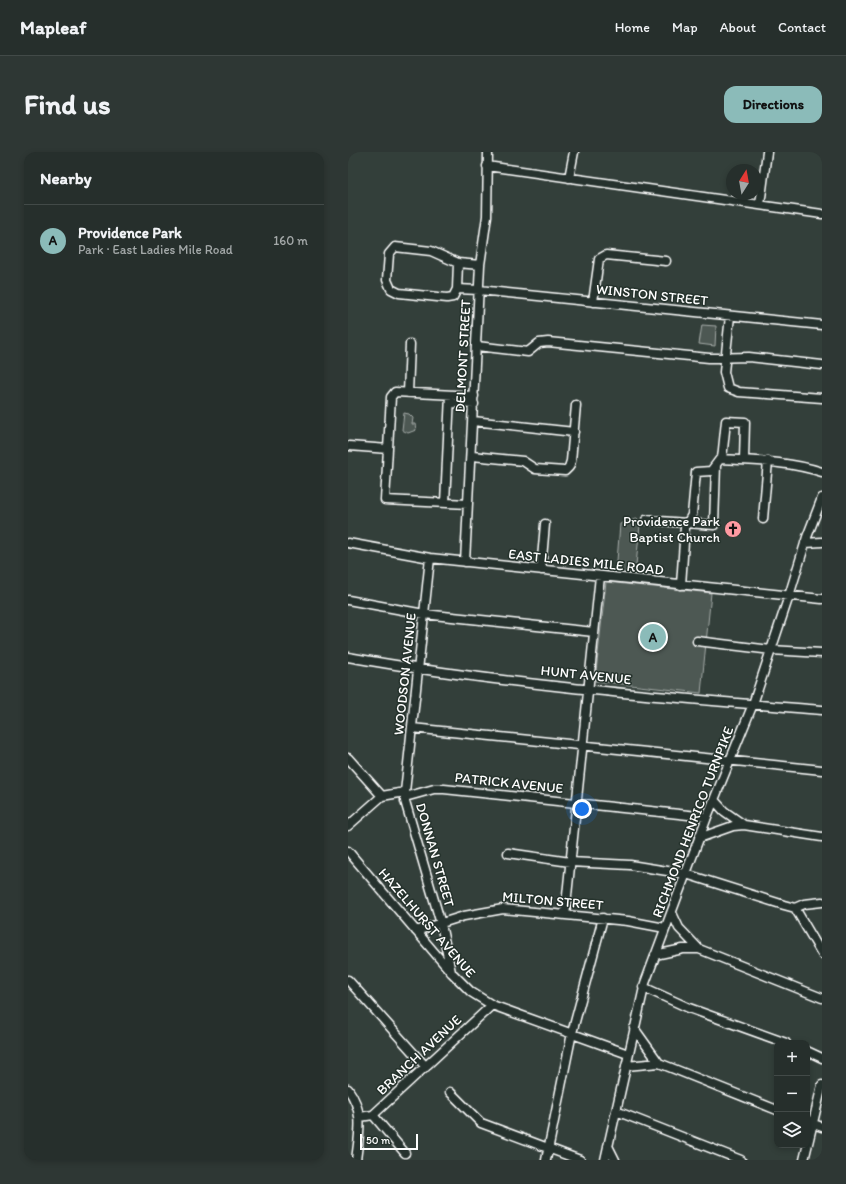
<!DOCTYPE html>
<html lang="en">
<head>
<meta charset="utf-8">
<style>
  :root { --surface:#262f2c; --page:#2e3734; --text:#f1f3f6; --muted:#a4a9a9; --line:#424a48; --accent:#8bbbb9 }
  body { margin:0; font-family:Itim,sans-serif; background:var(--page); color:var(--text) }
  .controls { position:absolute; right:12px; bottom:12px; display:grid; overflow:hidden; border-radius:8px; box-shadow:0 2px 6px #0003 }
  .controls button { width:36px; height:36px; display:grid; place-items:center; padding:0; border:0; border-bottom:1px solid var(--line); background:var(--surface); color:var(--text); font:20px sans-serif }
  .compass { position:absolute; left:378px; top:12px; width:36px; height:36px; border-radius:50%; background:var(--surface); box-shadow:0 2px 6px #0003; rotate:11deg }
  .scale { position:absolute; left:12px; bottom:10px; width:58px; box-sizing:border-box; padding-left:4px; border:2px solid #fff; border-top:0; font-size:11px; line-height:14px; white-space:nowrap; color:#fff; -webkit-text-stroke:3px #26332d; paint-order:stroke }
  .you { position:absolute; left:234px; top:657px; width:14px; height:14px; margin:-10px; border:3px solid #fff; border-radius:50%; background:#1a73e8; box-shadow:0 0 0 6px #1a73e833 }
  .badge { display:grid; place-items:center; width:26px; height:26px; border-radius:50%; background:var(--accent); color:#111; font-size:13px; font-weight:700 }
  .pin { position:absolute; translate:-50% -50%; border:2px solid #fff; box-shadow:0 1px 4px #0006 }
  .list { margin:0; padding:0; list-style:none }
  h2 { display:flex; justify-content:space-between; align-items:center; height:52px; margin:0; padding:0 16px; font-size:17px }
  h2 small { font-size:13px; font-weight:400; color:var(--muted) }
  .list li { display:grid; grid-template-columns:26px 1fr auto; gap:12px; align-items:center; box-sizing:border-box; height:72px; padding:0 16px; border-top:1px solid var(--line) }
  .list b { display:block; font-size:15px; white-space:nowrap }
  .list p { margin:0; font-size:13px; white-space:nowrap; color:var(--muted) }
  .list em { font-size:13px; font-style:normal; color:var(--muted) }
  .icon { flex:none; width:22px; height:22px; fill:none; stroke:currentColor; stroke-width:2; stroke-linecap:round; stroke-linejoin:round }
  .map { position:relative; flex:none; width:474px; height:1008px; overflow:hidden; border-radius:12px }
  header { display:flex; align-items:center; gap:24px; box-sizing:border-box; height:56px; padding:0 20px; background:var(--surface); border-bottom:1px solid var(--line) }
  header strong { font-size:19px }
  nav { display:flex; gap:22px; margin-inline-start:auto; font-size:14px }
  .intro { display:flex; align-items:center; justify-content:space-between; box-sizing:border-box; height:96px; padding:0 24px }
  h1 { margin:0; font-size:28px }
  .button { padding:10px 18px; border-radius:12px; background:var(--accent); color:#111; font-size:14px; font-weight:700 }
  main { display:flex; gap:24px; padding:0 24px }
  aside { flex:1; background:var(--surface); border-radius:12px; box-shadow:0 2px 6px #0003 }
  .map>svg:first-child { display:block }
  .green { fill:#4d5853; stroke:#a6aca9 }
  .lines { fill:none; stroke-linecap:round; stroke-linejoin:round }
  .minor-casing { stroke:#fff; stroke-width:11 }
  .minor { stroke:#26332d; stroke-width:8 }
  .labels { text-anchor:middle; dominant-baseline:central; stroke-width:3; stroke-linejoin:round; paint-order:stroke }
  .street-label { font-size:14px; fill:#fff; stroke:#26332d }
  .poi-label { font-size:14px; fill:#fff; stroke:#26332d; text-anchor:end }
</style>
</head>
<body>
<header>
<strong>Mapleaf</strong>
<nav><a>Home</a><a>Map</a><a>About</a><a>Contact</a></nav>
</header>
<div class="intro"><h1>Find us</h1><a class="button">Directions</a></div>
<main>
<aside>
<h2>Nearby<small></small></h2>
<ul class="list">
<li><span class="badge">A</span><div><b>Providence Park</b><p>Park · East Ladies Mile Road</p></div><em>160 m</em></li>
</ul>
</aside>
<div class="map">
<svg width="474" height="1008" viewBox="0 0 474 1008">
  <rect width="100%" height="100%" fill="#333f3a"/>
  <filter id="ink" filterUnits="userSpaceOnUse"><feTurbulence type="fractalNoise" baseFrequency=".025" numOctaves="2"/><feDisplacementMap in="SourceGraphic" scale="8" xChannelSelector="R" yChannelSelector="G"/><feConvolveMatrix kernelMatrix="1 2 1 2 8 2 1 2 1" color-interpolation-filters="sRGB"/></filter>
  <g filter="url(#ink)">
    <path class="green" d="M354 173 368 174 367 194 351 192Z
      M56 261 61 262 65 266 64 272H67L68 278 60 281 54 278Z
      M289 367 292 373 287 423 268 421 272 372 279 369Z
      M258 430 363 441 353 541 247 529Z"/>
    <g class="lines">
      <g class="minor-casing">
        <path id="minor" d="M139 14 474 62
          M221 26 226 0
          M412 53 419 0
          M132 113 110 111 83 99 47 95 41 102 39 128 43 137 51 141 99 146 105 145 109 137 131 138 474 173
          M109 137 110 111
          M245 150 251 107 258 103 318 109
          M382 164 376 220 380 236 391 240 474 246
          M129 194 180 200 191 191 200 190 361 206 401 205 474 213
          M60 241 62 192
          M102 251 126 252
          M125 269 226 280
          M1 294 40 297
          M124 304 175 309 187 317 217 319 221 315 223 309 228 253
          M374 307 378 269 397 270 396 308
          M97 351 102 243
          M120 352 37 348 43 245 47 240 126 244
          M415 367 420 309
          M298 368 366 373 368 313
          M0 391 82 406 474 447
          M457 391 474 390
          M82 406 57 640V649L93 772 103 820
          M117 410 132 113 139 64 140 0
          M193 418 197 372
          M333 433 337 375 344 363 348 320 363 319 372 307C407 309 440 309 474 320
          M0 448 76 462 246 480
          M349 489 423 498 474 501
          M0 505C156 533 316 545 474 558
          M64 576 474 618
          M0 606 34 644
          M57 645 86 637H96L359 665
          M366 648 376 659 396 673
          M0 674 34 644 57 640
          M351 686 385 674 396 673 474 685
          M0 699 103 820 123 840 144 853 280 902
          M160 701 222 710 282 713 338 722 436 753 447 756 474 802
          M447 756 456 752 474 750
          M324 761 331 776 351 797
          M217 763 252 424
          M68 779 116 764 155 757 280 769 317 776
          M307 803 335 797H351L474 846
          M0 828 78 915
          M295 835 341 856 438 891
          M286 876 311 911
          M459 899 474 906
          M278 914 311 911 429 958
          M0 937C17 960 11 982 8 1008
          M102 940 133 971 232 1008
          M268 959 393 1008
          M25 963 57 1001
          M12 965 25 963 144 853
          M460 970 474 975
          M260 994 267 1008
          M198 1008 224 881 255 766
          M257 1008 297 831 359 665 405 552 441 444 459 385 474 346
          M456 1008 474 933"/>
      </g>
      <use href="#minor" class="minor"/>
    </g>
  </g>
  <defs>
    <g id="church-disc" transform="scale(0.9)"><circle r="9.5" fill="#ff9aa2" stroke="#26332d"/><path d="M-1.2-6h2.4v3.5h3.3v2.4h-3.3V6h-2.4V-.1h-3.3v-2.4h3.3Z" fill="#111"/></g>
  </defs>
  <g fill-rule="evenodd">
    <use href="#church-disc" x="385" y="377"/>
  </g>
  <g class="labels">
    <g class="street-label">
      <text transform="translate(304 143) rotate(6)">WINSTON STREET</text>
      <text transform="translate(115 204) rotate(-87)">DELMONT STREET</text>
      <text transform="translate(238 410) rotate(6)">EAST LADIES MILE ROAD</text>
      <text transform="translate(57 522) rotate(-84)">WOODSON AVENUE</text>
      <text transform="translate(238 523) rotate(6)">HUNT AVENUE</text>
      <text transform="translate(161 631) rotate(6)">PATRICK AVENUE</text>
      <text transform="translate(345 670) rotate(-69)">RICHMOND HENRICO TURNPIKE</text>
      <text transform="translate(87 703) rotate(74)">DONNAN STREET</text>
      <text transform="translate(205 749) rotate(5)">MILTON STREET</text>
      <text transform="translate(79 771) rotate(49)">HAZELHURST AVENUE</text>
      <text transform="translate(71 903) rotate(-43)">BRANCH AVENUE</text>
    </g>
    <g class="poi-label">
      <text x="372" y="369">Providence Park<tspan x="372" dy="16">Baptist Church</tspan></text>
    </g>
  </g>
</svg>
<div class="controls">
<button>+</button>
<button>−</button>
<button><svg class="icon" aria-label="layers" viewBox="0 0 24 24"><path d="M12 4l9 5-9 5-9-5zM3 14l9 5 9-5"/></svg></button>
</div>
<svg class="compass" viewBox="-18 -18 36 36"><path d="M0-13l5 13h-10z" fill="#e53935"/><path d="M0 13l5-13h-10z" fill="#a4a9a9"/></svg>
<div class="scale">50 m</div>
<div class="you"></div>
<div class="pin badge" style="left:305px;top:485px">A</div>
</div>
</main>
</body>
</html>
